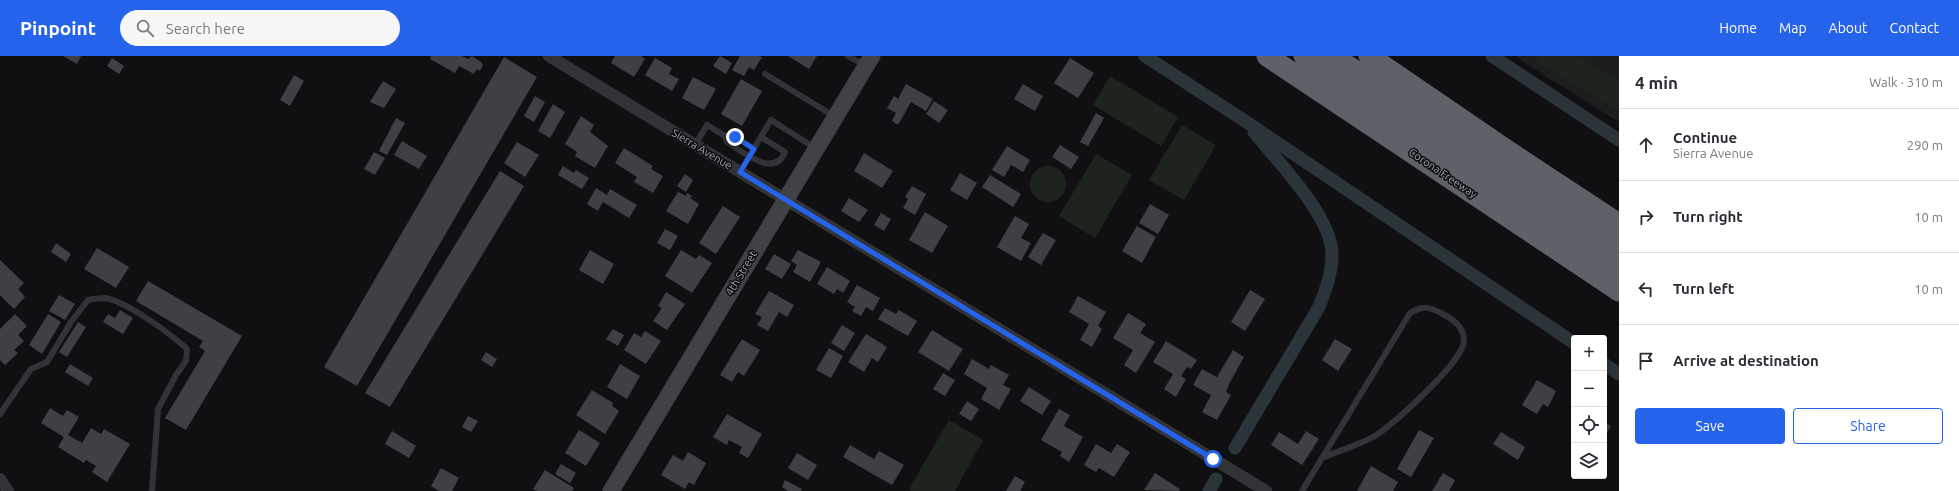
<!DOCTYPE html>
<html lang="en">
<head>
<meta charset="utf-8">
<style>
  :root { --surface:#fff; --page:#f7f7f7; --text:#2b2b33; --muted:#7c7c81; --line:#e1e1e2; --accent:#2563eb }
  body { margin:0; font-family:Ubuntu,sans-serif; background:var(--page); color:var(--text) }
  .controls { position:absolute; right:12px; bottom:12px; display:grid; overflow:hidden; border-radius:4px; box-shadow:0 2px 6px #0003 }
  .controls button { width:36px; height:36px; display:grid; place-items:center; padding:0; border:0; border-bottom:1px solid var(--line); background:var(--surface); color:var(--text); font:20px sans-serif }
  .stop { position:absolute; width:12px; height:12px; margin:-9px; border:3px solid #2563eb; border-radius:50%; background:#fff }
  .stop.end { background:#2563eb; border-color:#fff; box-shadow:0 1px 4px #0008 }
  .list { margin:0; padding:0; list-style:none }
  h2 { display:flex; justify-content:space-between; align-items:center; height:52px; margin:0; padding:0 16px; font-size:17px }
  h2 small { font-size:13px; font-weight:400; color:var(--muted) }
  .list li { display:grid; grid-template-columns:26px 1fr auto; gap:12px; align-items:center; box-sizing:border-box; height:72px; padding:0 16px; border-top:1px solid var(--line) }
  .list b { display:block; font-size:15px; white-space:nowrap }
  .list p { margin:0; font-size:13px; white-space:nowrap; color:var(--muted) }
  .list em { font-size:13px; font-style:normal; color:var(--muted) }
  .actions { display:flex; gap:8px; padding:12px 16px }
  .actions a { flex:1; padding:9px 0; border:1px solid var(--accent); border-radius:4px; text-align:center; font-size:14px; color:var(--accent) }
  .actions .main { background:var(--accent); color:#fff }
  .icon { flex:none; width:22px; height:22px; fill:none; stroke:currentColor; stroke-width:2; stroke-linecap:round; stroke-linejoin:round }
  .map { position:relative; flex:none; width:1619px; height:435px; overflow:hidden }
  header { display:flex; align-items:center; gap:24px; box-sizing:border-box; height:56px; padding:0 20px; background:var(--accent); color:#fff }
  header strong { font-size:19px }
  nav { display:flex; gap:22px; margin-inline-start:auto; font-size:14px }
  .search { width:280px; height:36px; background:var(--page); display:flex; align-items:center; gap:10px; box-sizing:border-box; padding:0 14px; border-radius:22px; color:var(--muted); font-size:15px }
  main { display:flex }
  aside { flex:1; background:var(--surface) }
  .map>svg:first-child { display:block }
  .built { fill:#1c1d1f }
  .green { fill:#1d241d }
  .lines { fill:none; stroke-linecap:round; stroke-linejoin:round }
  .canal { stroke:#2a3439; stroke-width:13 }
  .building { fill:#3f4045 }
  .lane { stroke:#313336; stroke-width:6 }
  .street { stroke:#313336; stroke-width:12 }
  .secondary { stroke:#404246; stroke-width:17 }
  .highway { stroke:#5e6167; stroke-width:21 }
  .route { stroke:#2563eb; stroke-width:5 }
  .labels { text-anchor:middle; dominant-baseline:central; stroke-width:3; stroke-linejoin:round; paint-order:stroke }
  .street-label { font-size:11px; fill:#a2a8b2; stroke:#0b0b0d }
</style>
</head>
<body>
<header>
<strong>Pinpoint</strong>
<div class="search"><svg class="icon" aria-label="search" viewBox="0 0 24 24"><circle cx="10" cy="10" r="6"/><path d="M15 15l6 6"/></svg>Search here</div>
<nav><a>Home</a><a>Map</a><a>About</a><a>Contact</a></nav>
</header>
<main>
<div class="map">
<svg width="1619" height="435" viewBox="0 0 1619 435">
  <rect width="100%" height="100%" fill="#101012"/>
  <path class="built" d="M1515 0H1619V66L1553 25Z"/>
  <path class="green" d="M1540 0H1577L1619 25V55L1537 5Z
    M1110 20 1178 61 1161 90 1093 49Z
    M1182 69 1216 89 1184 144 1149 124Z
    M1096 98 1132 119 1095 182 1059 160Z
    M1030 128a18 18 0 1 1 36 0a18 18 0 1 1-36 0Z
    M949 364 983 384 955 435H912L909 433Z"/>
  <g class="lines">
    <path class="canal" d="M1145 0 1245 65 1574 287
      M1492 0 1619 84
      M1604 308 1619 318
      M1235 392 1319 251C1326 233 1332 217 1332 198 1332 160 1277 105 1254 76
      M1209 435 1216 423"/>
  </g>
  <path class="building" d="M63 0H81L77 8Z
    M431 0H462L468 3 472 0 481 6 483 9 480 15 477 13 474 18 459 10 455 17 430 3Z
    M615 0H641L645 3 634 21 611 7Z
    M720 0 732 7 726 18 713 10Z
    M740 0H759L762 1 754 14 749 11 744 20 732 14Z
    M788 0H817L809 13Z
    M504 1 537 21 357 330 324 311Z
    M112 2 124 10 119 18 107 10Z
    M655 2 672 12 669 18 679 23 672 35 645 19Z
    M1070 2 1094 17 1078 42 1054 27Z
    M294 19 304 25 290 50 280 44Z
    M693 21 716 33 704 54 682 42Z
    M741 23 762 35 742 70 721 58Z
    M383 25 396 33 384 52 370 46Z
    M906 28 933 43 926 55 911 46 898 69 892 65 896 57 887 52 894 40 898 43Z
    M1023 28 1043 40 1035 55 1014 43Z
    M535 40 545 46 534 66 524 60Z
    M934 45 948 54 939 67 926 58Z
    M553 48 565 56 550 82 538 75Z
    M1096 57 1104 62 1088 90 1080 86Z
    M581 60 594 69 590 76 608 90 595 112 575 100 577 96 565 88Z
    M396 62 405 67 387 99 379 95Z
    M402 85 427 100 419 113 394 99Z
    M517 86 539 99 525 121 504 107Z
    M1060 89 1079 101 1071 113 1052 101Z
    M1007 90 1030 104 1023 116 1011 109 1004 121 992 114Z
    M624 92 653 110 651 113 663 120 653 137 634 126 637 121 615 107Z
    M374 96 385 102 375 119 364 113Z
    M864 97 893 115 882 132 854 115Z
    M563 110 574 117 576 114 589 122 582 133 558 119Z
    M500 115 524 130 390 351 365 337Z
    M960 117 977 127 967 144 950 134Z
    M685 118 693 124 686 136 677 130Z
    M990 119 1021 138 1013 151 982 131Z
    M912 130 926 138 915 159 903 152 908 143 905 141Z
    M596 132 607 139 610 133 637 149 629 162 603 146 598 155 587 148Z
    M678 136 686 140 687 137 692 140 690 142 699 148 688 168 666 155Z
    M849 142 868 154 859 166 841 155Z
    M1150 148 1169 159 1158 178 1139 167Z
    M723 150 740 161 716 198 699 187Z
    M925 156 948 170 932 197 909 184Z
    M881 157 891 163 884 175 874 169Z
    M1015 160 1029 168 1021 182 1031 187 1021 205 997 191Z
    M1137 170 1156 181 1142 207 1122 195Z
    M665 173 678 180 670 194 657 187Z
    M1043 177 1056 184 1041 209 1028 201Z
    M56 187 71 198 66 206 51 196Z
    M97 192 129 211 116 232 84 213Z
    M590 194 614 208 603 228 579 214Z
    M681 194 696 203 699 199 712 207 692 237 665 220Z
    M798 194 821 206 810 226 793 216 797 209 791 205Z
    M774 198 791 208 782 223 765 213Z
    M0 204 24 227 18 233 25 241 14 253 0 239Z
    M827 211 850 225 843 237 837 233 834 238 817 228Z
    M148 225 242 280 186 374 165 362 205 295 199 291 203 285 136 245Z
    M857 229 880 242 873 255 866 251 861 260 852 255 855 251 847 246Z
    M1250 234 1265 243 1245 275 1231 266Z
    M769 235 794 249 787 261 779 256 768 275 757 269 762 261 755 258Z
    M666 236 685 248 667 274 653 265 662 252 658 250Z
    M59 239 75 248 65 264 49 255Z
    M1078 240 1106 256 1098 270 1102 273 1092 291 1080 284 1089 268 1069 256Z
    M885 252 896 258 899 254 917 265 908 280 878 263Z
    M120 254 133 262 123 278 103 266 108 258 115 262Z
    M1128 257 1146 268 1140 277 1155 286 1136 317 1124 309 1133 294 1113 282Z
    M15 258 27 270 18 279 24 285 14 294 18 297 5 309 0 304V273Z
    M48 258 61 266 42 298 29 289Z
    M78 266 86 271 67 301 59 296Z
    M842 269 855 277 844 295 831 287Z
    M613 273 624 279 618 290 606 283Z
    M932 274 963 293 949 315 918 296Z
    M645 275 661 285 646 308 624 294 634 277 641 281Z
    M866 278 887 291 878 306 872 302 864 316 848 306Z
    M742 283 760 294 744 320 738 316 732 326 720 319Z
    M1335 283 1352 293 1338 315 1322 304Z
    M1166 285 1197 304 1191 313 1187 311 1181 320 1186 323 1176 341 1164 333 1173 318 1153 306Z
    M829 292 843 300 831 322 816 314Z
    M1233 294 1244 301 1229 328 1226 336 1231 339 1217 364 1202 356 1211 339 1193 329 1202 313 1217 321Z
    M486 296 497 303 492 311 481 304Z
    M972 303 989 313 991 309 1009 319 1003 329 1011 333 999 354 981 343 987 332 964 318Z
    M70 308 93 322 88 330 65 316Z
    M620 308 640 320 627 343 607 331Z
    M943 317 955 324 945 340 933 333Z
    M1537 324 1556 335 1548 351 1543 348 1537 358 1522 349Z
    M1029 331 1051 345 1042 359 1020 345Z
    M592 334 613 347 612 350 619 355 605 378 576 359Z
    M967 345 979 353 971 365 959 358Z
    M50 352 63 360 67 354 79 361 68 379 82 387 91 372 101 378 104 373 130 388 107 426 92 416 96 410 86 404 84 407 58 391 64 381 41 367Z
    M1059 353 1070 359 1064 370 1083 381 1069 406 1060 400 1062 396 1041 384Z
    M727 358 762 378 748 402 739 397 742 391 729 384 727 389 713 381Z
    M468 360 478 365 471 376 462 371Z
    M1604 366 1611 370 1604 381Z
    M579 374 600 387 586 410 565 397Z
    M1419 374 1434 382 1411 421 1397 413Z
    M392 375 416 390 409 402 385 388Z
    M1306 375 1319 383 1302 409 1271 389 1279 376 1298 388Z
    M1501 376 1525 391 1518 404 1493 388Z
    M1096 388 1111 397 1117 388 1130 396 1114 421 1099 412 1096 416 1084 409Z
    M850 389 874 403 879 395 904 409 892 429 843 401Z
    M688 396 706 407 694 429 689 426 685 433 661 419 673 399 683 405Z
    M797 397 817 409 808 424 788 412Z
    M561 408 576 417 570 427 555 418Z
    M1371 410 1398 426 1393 435H1357Z
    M441 412 459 422 452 435H439L431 430Z
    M545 414 574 432 572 435H537L533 433Z
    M1155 417 1180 433 1179 435 1144 434Z
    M1443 417 1455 424 1449 435H1432Z
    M1015 420 1025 426 1020 435H1006Z
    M785 424 802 433 801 435H788L782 431Z"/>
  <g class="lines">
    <path class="lane" d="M848 0 864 9
      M765 18 834 60
      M725 80 731 78 754 93
      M695 89 707 69 725 80 727 86C743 96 774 123 785 96L761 81
      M740 116 771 64 815 92
      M0 358 31 313 47 306 71 266 88 244C93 243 101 242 106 242 127 246 171 278 187 293L186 305 176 319 158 353 152 435
      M1302 435 1410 257C1423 249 1430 251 1443 258 1454 264 1464 271 1464 285 1463 306 1396 365 1378 378 1365 387 1338 395 1322 402"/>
    <path class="street" d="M549 0 1266 435
      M0 423 8 435"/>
    <path class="secondary" d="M611 435 872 0"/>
    <path class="highway" d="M1267 0 1619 235
      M1304 0 1619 212
      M1333 0 1619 190
      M1369 0 1505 93 1619 168"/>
  </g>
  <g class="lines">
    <path class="route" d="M735 81 754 93 740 116 1213 403"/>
  </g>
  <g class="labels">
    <g class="street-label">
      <text transform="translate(702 93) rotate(31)">Sierra Avenue</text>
      <text transform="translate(1443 117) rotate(34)">Corona Freeway</text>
      <text transform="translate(741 217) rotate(-59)">4th Street</text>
    </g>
  </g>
</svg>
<div class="controls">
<button>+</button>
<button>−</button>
<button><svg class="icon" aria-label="locate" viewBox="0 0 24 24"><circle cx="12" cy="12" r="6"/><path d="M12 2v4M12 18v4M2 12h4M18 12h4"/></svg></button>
<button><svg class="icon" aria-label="layers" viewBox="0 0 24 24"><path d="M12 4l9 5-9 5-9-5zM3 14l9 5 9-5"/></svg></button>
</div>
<div class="stop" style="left:1213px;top:403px"></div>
<div class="stop end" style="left:735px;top:81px"></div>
</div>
<aside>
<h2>4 min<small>Walk · 310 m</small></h2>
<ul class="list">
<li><svg class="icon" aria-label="ahead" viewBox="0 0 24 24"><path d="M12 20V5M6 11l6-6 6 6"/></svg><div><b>Continue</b><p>Sierra Avenue</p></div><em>290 m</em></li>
<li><svg class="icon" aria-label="right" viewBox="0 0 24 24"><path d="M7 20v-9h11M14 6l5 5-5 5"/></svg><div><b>Turn right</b></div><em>10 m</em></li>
<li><svg class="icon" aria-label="left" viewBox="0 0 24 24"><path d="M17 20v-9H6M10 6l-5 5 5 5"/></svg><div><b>Turn left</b></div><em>10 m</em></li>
<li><svg class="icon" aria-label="arrive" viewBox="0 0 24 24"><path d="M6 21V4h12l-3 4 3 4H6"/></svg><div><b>Arrive at destination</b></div></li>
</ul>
<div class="actions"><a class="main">Save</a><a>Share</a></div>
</aside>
</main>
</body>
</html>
